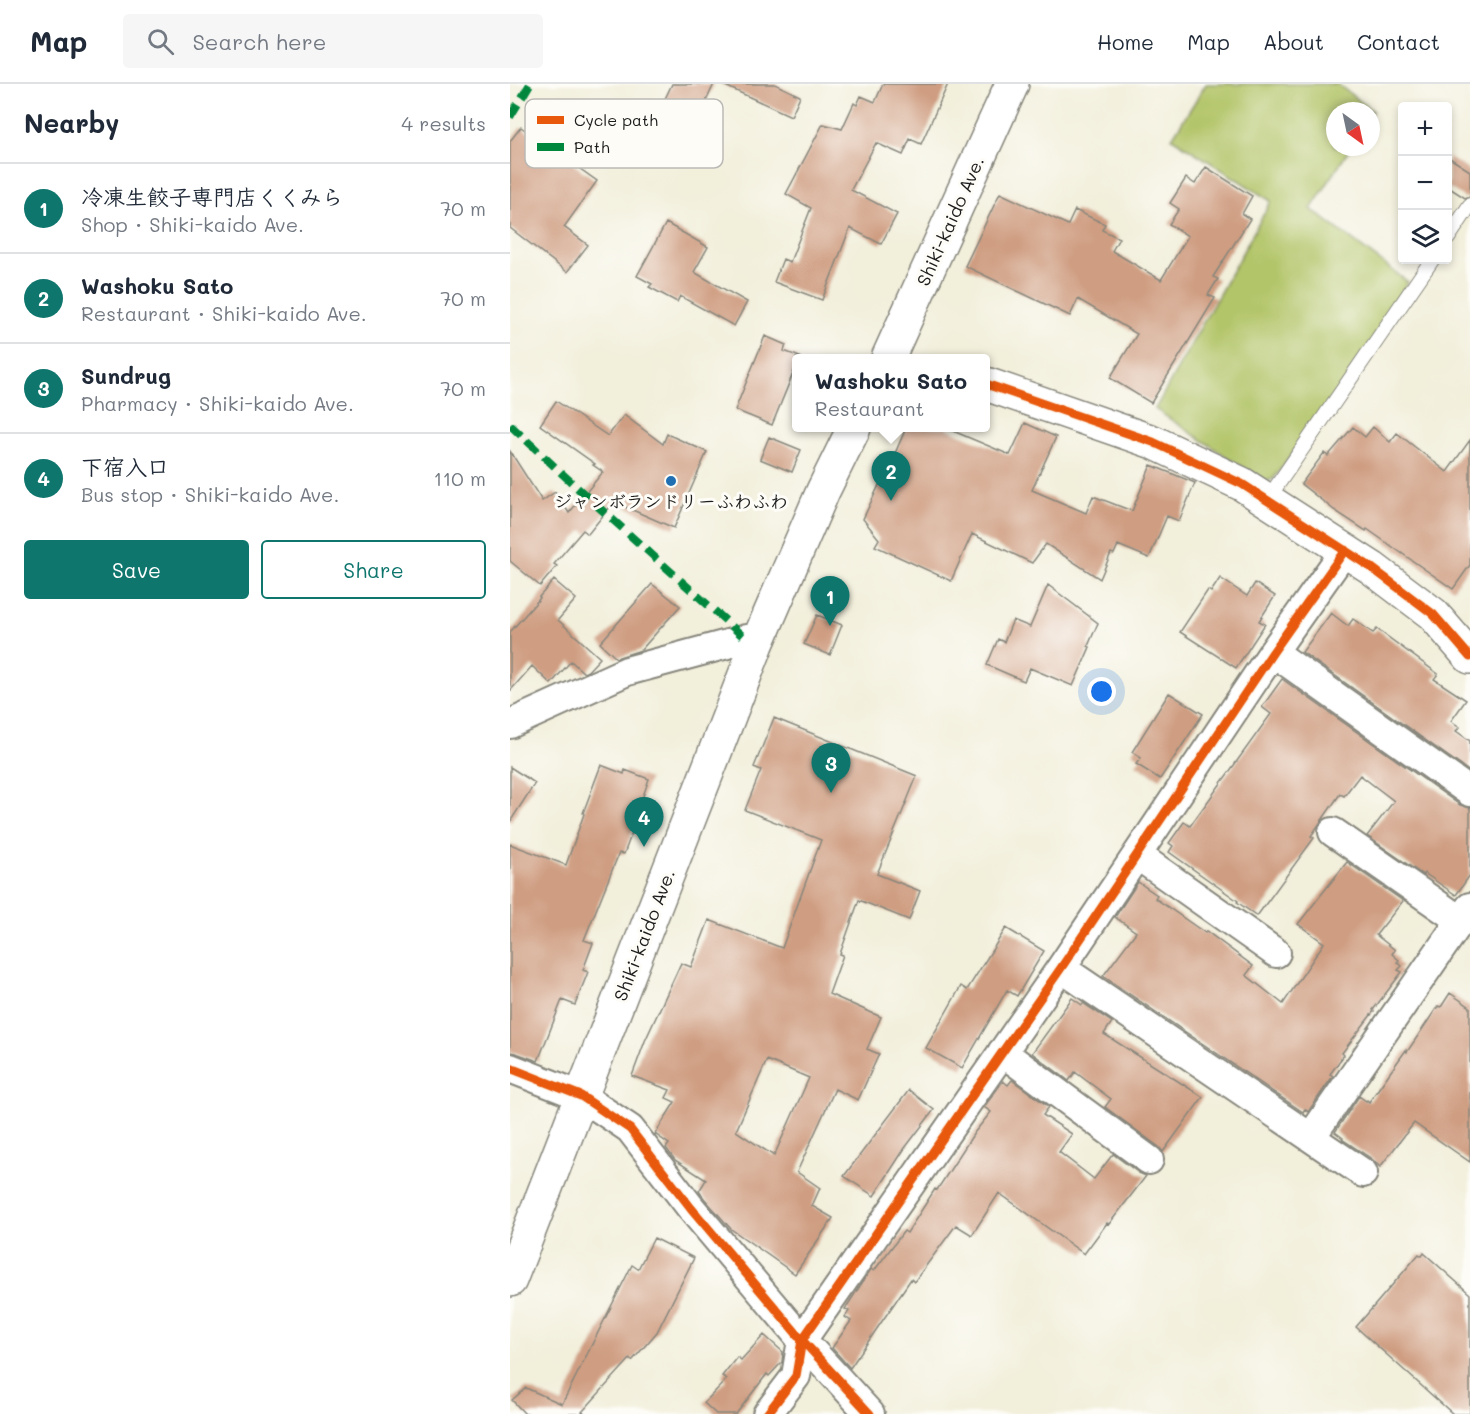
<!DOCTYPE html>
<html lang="en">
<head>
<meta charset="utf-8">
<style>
  :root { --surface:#fff; --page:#f6f6f7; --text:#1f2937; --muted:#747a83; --line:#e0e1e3; --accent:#0f766e }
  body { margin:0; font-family:Mali,"Klee One",sans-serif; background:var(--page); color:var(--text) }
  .controls { position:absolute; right:18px; top:18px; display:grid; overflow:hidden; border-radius:6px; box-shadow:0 3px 9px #0003 }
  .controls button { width:54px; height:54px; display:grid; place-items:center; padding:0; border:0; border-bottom:2px solid var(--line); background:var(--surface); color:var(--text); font:30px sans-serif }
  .compass { position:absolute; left:816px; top:18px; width:54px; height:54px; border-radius:50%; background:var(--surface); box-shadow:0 3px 9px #0003; rotate:147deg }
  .you { position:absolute; left:592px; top:608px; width:21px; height:21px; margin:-15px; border:4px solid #fff; border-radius:50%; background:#1a73e8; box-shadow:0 0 0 9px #1a73e833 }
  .badge { display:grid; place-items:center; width:39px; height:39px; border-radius:50%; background:var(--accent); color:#fff; font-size:20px; font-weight:700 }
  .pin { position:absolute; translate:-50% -50px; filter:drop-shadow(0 2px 3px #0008) }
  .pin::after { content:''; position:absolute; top:32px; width:21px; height:18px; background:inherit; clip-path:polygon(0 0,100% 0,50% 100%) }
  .popup { position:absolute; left:282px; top:270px; width:198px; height:78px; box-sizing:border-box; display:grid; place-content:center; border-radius:6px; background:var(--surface); filter:drop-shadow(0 2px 4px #0005); font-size:20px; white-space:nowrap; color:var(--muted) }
  .popup b { font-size:22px; color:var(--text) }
  .popup::after { content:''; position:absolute; left:50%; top:100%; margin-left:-12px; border:12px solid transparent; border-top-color:var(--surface) }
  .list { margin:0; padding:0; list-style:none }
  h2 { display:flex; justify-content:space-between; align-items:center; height:78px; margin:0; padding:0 24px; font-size:26px }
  h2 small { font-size:20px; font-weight:400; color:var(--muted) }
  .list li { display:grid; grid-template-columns:39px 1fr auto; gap:18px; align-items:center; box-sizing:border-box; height:90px; padding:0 24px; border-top:2px solid var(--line) }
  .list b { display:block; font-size:22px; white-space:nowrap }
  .list p { margin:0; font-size:20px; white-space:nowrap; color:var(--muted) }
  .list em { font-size:20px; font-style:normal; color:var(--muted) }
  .actions { display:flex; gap:12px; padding:18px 24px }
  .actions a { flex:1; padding:14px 0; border:2px solid var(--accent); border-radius:6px; text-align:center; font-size:21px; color:var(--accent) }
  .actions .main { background:var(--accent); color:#fff }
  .icon { flex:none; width:33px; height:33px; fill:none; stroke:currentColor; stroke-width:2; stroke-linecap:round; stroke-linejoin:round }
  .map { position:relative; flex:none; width:960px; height:1330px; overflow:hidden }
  header { display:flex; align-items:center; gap:36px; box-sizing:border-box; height:84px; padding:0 30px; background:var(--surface); border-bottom:2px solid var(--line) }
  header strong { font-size:28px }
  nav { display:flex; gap:33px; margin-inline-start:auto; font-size:21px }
  .search { width:420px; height:54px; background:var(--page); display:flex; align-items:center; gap:15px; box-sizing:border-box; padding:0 21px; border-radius:6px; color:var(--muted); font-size:22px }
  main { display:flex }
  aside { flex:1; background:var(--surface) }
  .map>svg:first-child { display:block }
  .green { fill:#b2c569; stroke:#677042; stroke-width:1.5 }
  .building { fill:#cf9d81; fill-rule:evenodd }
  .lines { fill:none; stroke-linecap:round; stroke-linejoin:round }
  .lane-casing { stroke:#87867c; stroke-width:16 }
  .street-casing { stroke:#87867c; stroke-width:32 }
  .secondary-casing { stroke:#87867c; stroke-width:36 }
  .primary-casing { stroke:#87867c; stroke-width:36 }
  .lane { stroke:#fff; stroke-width:14 }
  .street { stroke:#fff; stroke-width:28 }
  .secondary { stroke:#fff; stroke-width:33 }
  .primary { stroke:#fff; stroke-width:33 }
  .quiet { stroke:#00873e; stroke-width:8; stroke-dasharray:15 8; stroke-linecap:butt }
  .cycleway-casing { stroke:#fdfcf7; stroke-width:13 }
  .cycleway { stroke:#e8590c; stroke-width:9 }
  .poi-dot { fill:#1f6fb2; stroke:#fdfcf7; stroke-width:2 }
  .labels { text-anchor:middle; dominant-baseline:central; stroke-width:6; stroke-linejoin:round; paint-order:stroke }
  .street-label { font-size:18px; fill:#1c1c1c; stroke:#fdfcf7 }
  .poi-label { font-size:18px; font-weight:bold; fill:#1c1c1c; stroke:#fdfcf7 }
  .key { fill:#fdfcf7; stroke:#bab9b5; stroke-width:1.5 }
  .key-label { font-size:16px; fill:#1c1c1c }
</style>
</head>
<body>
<header>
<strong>Map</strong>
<div class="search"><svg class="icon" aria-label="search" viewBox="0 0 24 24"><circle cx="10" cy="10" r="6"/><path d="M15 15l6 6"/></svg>Search here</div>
<nav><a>Home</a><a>Map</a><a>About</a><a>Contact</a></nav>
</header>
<main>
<aside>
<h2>Nearby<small>4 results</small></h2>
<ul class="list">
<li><span class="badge">1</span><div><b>冷凍生餃子専門店くくみら</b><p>Shop · Shiki-kaido Ave.</p></div><em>70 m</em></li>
<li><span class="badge">2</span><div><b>Washoku Sato</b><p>Restaurant · Shiki-kaido Ave.</p></div><em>70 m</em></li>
<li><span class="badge">3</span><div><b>Sundrug</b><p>Pharmacy · Shiki-kaido Ave.</p></div><em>70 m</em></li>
<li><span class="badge">4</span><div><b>下宿入口</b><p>Bus stop · Shiki-kaido Ave.</p></div><em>110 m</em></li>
</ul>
<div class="actions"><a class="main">Save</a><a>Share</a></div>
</aside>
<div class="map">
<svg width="960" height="1330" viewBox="0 0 960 1330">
  <rect width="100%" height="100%" fill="#fdfcf7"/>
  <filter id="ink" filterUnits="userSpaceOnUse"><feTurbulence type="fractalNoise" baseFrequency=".0167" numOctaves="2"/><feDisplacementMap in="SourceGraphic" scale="12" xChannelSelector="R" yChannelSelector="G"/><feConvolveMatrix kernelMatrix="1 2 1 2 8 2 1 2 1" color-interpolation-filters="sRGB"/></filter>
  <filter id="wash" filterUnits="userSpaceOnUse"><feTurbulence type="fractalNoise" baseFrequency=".008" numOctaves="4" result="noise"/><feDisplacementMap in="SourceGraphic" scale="24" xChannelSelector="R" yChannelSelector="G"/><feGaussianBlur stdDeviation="1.35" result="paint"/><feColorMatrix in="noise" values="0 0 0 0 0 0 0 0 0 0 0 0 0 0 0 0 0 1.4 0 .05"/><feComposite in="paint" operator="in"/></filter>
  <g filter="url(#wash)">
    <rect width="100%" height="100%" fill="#f2efdb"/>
    <path class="green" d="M696 0H827L863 27 861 30V27H825V63H841L801 125 898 198 839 296 763 395 755 398 645 325 761 117 662 54Z"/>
    <g id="blocks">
      <path class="building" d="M162 0H204L174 65 139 49Z
        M211 0H265L290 12 281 32Z
        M373 0H438L411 60 400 55 393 71 366 59 341 106 387 130 371 160 340 144 312 216 264 198 273 175 280 178 301 124 276 110 313 40 332 45 344 19 347 21 351 12 365 18Z
        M11 43 87 97 54 143 78 161 57 188 0 144V57Z
        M938 73 960 87V112L955 114 938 103Z
        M696 83 742 112 732 130 740 135 703 193 708 195 698 211 705 214 641 319 600 294 627 250 568 215 560 232 455 182 490 109 558 141 565 126 595 140 592 146 609 154 602 167 651 196 678 152 659 140 669 125 660 119 676 94 685 100Z
        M156 139 198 163 184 188 237 218 224 242 170 212 167 218 139 203 142 200 127 192Z
        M255 252 276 261 274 267 290 273 286 274V282L262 341 225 326Z
        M46 317 98 352 114 331 153 360 157 350 197 368 164 444 104 418 78 450 73 446 44 480 47 482 30 502 0 477V367L32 417 45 408 59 429 93 388 83 381 85 380 30 341Z
        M515 339 546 353 522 406 576 429 583 412 622 427 641 381 685 399 669 437 657 432 639 474 608 461 604 470 601 469 590 495 536 460 522 479 462 450 441 497 365 462 369 455 353 435 379 380 380 381 396 344H436L500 371Z
        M843 343 855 353 863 343 880 358 887 349 937 388 960 356V481L943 505 857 445 856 447 824 426 791 400 814 369 818 372Z
        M259 353 291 366 282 388 250 375Z
        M710 494 737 512 745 499 765 512 749 537 755 540 726 584 670 548 698 506 701 508Z
        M44 496 66 515 48 536 90 574 78 587 74 589 61 577 41 600 22 582 0 607V548L30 514 29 513Z
        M142 500 170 522 131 566 106 574 90 559Z
        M538 501 588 539 578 562 580 563 563 602 520 584 514 597 477 581 488 555 494 558 503 536 520 543Z
        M821 529 838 542 843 535 863 549 867 545 928 590 924 595 956 616 941 637 950 643 946 647 960 657V688L792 568Z
        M307 531 332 541 320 571 294 560Z
        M772 595 950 721 960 724V791L946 811 914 789 913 791 857 752 884 717 850 691 834 712 830 710 801 752 804 754 747 832 727 818 728 817 659 768 663 762 659 759 674 738 680 742 761 630 752 623Z
        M659 609 693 630 650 695 626 680 631 674 622 668Z
        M264 634 407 692 367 790 410 807 399 836 349 816 330 870 333 871 319 910 371 933 357 965 369 970 348 1016 325 1005 287 1088 310 1104 302 1122 323 1134 285 1190 221 1145 194 1114 189 1107 196 1096 165 1076 156 1064 159 1060 145 1050 165 1018 156 1014 160 1006 122 992 135 957 171 879 181 883 199 836 272 864 311 756 235 726 251 686 244 683ZM257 976 299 994 264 1072 226 1047Z
        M91 681 114 690 115 686 139 695 131 718 133 719 114 770 109 769 74 856 83 859 73 886 78 888 65 921 52 916 28 977 6 969 0 968V760L56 781 74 730 73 729Z
        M0 683 25 699 0 738Z
        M837 778 893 817 866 851 885 866 882 870 889 876 887 878 892 882 888 886 892 888 863 926 864 927 832 969 834 971 820 990 823 992 798 1028 795 1025 793 1028 593 892 626 848 605 833 628 798 647 811 645 814 695 849 696 847 743 882 736 891 773 920 814 859 788 840Z
        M496 844 534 867 507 912 497 906 452 984 416 964 451 902 457 906Z
        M940 909 960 923V1078L904 1039 870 1083 862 1075 832 1055 833 1054 825 1048 849 1012 856 1017 857 1016 859 1018 896 966 897 968 928 922 931 923Z
        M562 914 572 921 573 919 602 938 594 950 693 1013 653 1068 649 1063 595 1023 601 1015 565 988 559 997 522 969Z
        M502 996 539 1023 533 1031 562 1050 549 1068 584 1095 603 1070 629 1089 636 1092 599 1140 597 1139 574 1170 489 1109 462 1151 446 1141 404 1198 401 1195 340 1284 322 1264 341 1237 335 1233 339 1227 335 1225 361 1185 364 1187 394 1147 397 1149 425 1105 427 1106 464 1049 481 1028 474 1023 493 997 498 1001Z
        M399 1006 424 1026 395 1064 364 1112 334 1092Z
        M144 1154 184 1174 147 1248 122 1277 120 1275 72 1328 76 1330H15L2 1316 16 1304 52 1320 122 1181 128 1185Z
        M914 1169 960 1210V1330H943L846 1243 909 1170 912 1172Z
        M254 1251 273 1268 272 1278 259 1292 257 1290 226 1330H206L194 1319 217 1295 212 1292 227 1273 231 1276Z"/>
    </g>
  </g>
  <g filter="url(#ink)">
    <use href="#blocks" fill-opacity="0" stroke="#87867c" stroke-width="1.5"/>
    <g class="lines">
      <g class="lane-casing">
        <path id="lane" d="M938 154 960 121
          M757 416 922 176"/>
      </g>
      <g class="street-casing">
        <path id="street" d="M763 568 960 708
          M0 640 117 587 236 555 247 560
          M823 748 951 837
          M627 771 766 869
          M551 884 853 1089
          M492 968 639 1076
          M0 984 71 1012 120 1045 181 1124 292 1256 360 1330
          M801 1053 960 823
          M257 1330 286 1292 292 1256 551 884 763 568 835 466"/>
      </g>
      <g class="secondary-casing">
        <path id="secondary" d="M476 300 643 358 732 400 862 484 923 530 960 573"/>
      </g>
      <g class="primary-casing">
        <path id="primary" d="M378 274 502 0
          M0 1196 247 560 313 407 344 344"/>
      </g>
      <use href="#lane" class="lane"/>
      <use href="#street" class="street"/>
      <use href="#secondary" class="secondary"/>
      <use href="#primary" class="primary"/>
      <path class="quiet" d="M0 33 20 0
        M0 341 74 410 236 555"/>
      <g class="cycleway-casing">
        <path id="cycleway" d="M476 300 643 358 732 400 862 484 923 530 960 573
          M0 984 71 1012 120 1045 181 1124 292 1256 360 1330
          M257 1330 286 1292 292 1256 551 884 763 568 835 466"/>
      </g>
      <use href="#cycleway" class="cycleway"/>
    </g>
  </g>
  <circle class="poi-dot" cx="161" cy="397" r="6"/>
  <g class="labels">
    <g class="street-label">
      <text transform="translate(440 137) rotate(-66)">Shiki-kaido Ave.</text>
      <text transform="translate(134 851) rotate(-69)">Shiki-kaido Ave.</text>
    </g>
    <g class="poi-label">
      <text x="161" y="417">ジャンボランドリーふわふわ</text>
    </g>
  </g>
  <rect x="15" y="15" width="198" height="69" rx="9" class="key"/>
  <rect x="27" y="32" width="27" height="8" fill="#e8590c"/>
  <rect x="27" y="59" width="27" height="8" fill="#00873e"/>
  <g class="key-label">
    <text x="64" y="42">Cycle path</text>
    <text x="64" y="69">Path</text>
  </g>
</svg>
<div class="controls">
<button>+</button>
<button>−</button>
<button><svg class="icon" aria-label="layers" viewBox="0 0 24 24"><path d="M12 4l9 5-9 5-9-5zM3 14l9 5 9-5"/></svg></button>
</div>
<svg class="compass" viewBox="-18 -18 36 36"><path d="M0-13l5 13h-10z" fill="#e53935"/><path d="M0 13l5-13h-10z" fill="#747a83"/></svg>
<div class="you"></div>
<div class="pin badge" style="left:320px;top:542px">1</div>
<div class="pin badge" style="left:381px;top:417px">2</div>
<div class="popup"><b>Washoku Sato</b>Restaurant</div>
<div class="pin badge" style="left:321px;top:709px">3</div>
<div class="pin badge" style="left:134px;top:763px">4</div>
</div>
</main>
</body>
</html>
